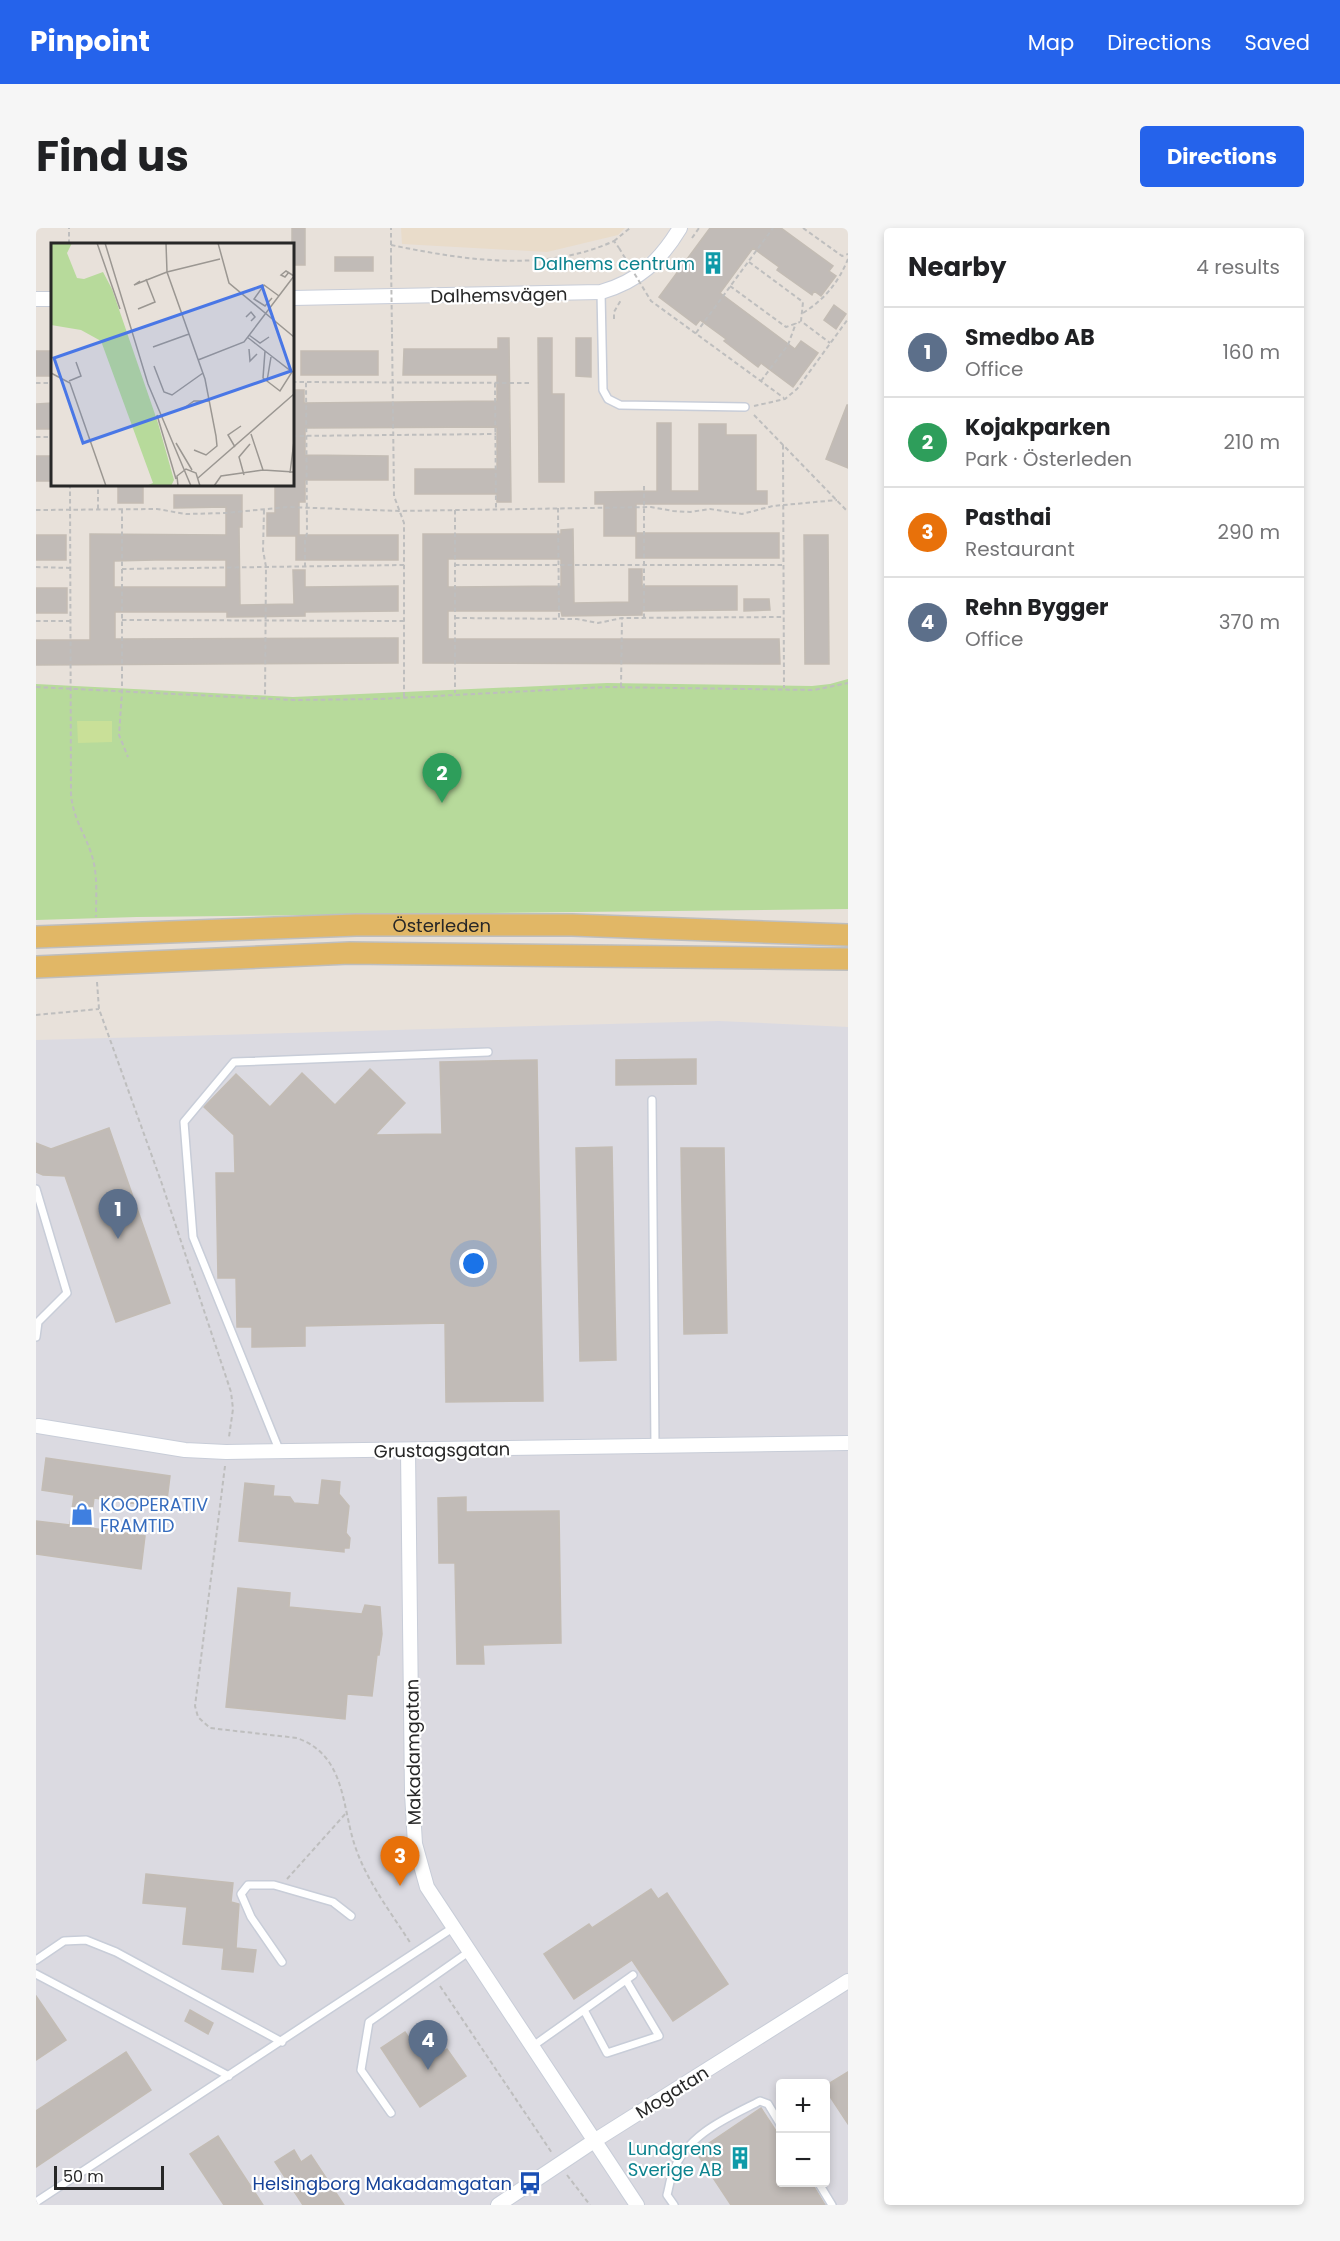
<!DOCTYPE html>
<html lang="en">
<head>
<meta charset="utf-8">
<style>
  :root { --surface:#fff; --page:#f6f6f6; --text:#202124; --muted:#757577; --line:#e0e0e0; --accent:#2563eb }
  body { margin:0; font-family:Poppins,sans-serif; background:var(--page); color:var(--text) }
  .controls { position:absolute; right:18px; bottom:18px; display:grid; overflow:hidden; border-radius:6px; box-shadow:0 3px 9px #0003 }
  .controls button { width:54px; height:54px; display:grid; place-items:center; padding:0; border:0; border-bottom:2px solid var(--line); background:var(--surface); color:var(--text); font:30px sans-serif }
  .scale { position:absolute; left:18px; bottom:15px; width:110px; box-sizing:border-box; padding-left:6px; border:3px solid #272727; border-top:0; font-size:16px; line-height:21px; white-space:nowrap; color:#272727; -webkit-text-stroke:4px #fff; paint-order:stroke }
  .you { position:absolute; left:438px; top:1036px; width:21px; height:21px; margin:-15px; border:4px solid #fff; border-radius:50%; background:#1a73e8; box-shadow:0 0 0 9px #1a73e833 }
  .badge { display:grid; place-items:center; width:39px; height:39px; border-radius:50%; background:var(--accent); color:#fff; font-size:20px; font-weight:700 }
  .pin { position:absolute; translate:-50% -50px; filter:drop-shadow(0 2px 3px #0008) }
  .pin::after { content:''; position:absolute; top:32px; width:21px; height:18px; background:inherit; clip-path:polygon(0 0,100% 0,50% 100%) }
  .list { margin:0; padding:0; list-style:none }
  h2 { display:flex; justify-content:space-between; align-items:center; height:78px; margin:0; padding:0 24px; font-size:26px }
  h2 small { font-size:20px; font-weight:400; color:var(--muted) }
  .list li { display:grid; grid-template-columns:39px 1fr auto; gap:18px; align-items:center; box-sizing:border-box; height:90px; padding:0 24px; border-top:2px solid var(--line) }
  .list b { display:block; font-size:22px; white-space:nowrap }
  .list p { margin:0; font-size:20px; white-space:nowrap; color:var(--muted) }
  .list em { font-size:20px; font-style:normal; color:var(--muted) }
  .map { position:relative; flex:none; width:812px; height:1977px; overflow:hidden; border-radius:6px }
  header { display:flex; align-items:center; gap:36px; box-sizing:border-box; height:84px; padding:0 30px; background:var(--accent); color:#fff }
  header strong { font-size:28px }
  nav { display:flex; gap:33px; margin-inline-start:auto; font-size:21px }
  .intro { display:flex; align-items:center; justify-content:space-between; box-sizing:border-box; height:144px; padding:0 36px }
  h1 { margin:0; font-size:42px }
  .button { padding:15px 27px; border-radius:6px; background:var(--accent); color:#fff; font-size:21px; font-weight:700 }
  main { display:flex; gap:36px; padding:0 36px }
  aside { flex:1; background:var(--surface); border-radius:6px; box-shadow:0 3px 9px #0003 }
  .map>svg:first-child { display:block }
  .industrial { fill:#dbdae1; fill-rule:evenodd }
  .education { fill:#e9dcca }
  .green { fill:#b7da9b }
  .pitch { fill:#c9e098 }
  .building { fill:#c1bbb7; stroke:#c3bcb4; stroke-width:1.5; fill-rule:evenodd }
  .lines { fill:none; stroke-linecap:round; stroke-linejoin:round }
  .service-casing { stroke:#c8cdd8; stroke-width:10 }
  .minor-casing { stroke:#c8cdd8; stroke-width:16 }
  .primary-casing { stroke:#bebebe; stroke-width:24 }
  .path { stroke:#bebebe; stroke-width:2; stroke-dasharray:4.5 3; stroke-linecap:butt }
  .service { stroke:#fff; stroke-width:7 }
  .minor { stroke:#fff; stroke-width:14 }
  .primary { stroke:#e1b766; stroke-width:21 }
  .path-bridge { stroke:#bebebe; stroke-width:2; stroke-dasharray:4.5 3; stroke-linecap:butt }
  .labels { text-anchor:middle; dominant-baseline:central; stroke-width:4.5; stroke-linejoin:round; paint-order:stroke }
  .culture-label { font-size:18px; fill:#0d838f; stroke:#fff; text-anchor:end }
  .street-label { font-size:18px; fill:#272727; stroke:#fff }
  .shop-label { font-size:18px; fill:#366cbe; stroke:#fff; text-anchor:start }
  .transit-label { font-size:18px; fill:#164399; stroke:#fff; text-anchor:end }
  .inset-road { fill:none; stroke:#9b9792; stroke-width:1.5 }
  .view { fill:#4977e6; fill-opacity:0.15; stroke:#4977e6; stroke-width:3 }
  .inset-edge { fill:none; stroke:#272727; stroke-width:3 }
</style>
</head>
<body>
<header>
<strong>Pinpoint</strong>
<nav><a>Map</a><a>Directions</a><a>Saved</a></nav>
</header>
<div class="intro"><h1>Find us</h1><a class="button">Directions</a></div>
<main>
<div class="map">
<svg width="812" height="1977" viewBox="0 0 812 1977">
  <rect width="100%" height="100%" fill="#e8e1da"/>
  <path class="industrial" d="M683 793 812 799V1977H0V812ZM744 1856H790V1954H744Z"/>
  <path class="education" d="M365 0H589L582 7 511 24 366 16Z"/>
  <path class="green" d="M812 451V681L101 689 0 692V456L257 469 571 455 776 458 794 456Z"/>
  <path class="pitch" d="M41 493H76V514L42 515Z"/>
  <path class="building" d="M256 0H269V37H256Z
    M674 0H745L797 38 793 43 800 48 785 68 778 63 776 67 741 42 743 39 717 20 684 65 759 121 765 113 782 125 757 159 725 135 722 139 688 113 690 111 664 92 660 97 623 69Z
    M299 29H337V43H299Z
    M798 77 810 86 800 101 788 92Z
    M462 110H473L475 274H461V266H379V241H461V199L269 200V227L352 228V252H269V274H263V307H362V332H260V308H231V285H239V256H256V162H268V175L461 173V147H367L368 121H462Z
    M502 110H516V166H528V254H503Z
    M540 110H555V149L540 148Z
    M0 123H16V148H0Z
    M265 123H342V147H265Z
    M16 175V201H0V176Z
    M811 177H812V240L790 231Z
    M621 195H635V263H663V196H690V207H720V263H731V276H600V308H568V276H559V264L621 263Z
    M0 228H16V253H0Z
    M82 256H107V275H82Z
    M138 267H206V299H203L204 377 258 376 257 342H269V359L362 358V383L269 384V388L191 389V384H79V411L362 410V435L0 437V412H54V306L190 307V279L138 280ZM119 332H190V359H78V333Z
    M537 301 538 375 593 374V341H606V358H701V382L606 383V387L526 388 525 383H412V411H743L744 436 387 435V306H525V302ZM412 331H525V358L412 359Z
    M600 305H743V330H600Z
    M0 307H30V332H0Z
    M768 307H792L793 436H769Z
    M0 360H31V385H0Z
    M708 371H733L734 382 708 383Z
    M660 831V856L580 857V832Z
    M501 832 507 1173 410 1174 409 1095 269 1098V1118L216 1119V1099H201L200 1050H182L180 945H199L198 907 168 879 200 846 234 879 266 845 299 877 334 841 369 875 339 907 406 906 404 834Z
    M73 900 134 1075 80 1094 29 948 7 947 0 944V915L15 921Z
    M576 919 580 1132 544 1133 540 920Z
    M645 920H688L691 1105 648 1106Z
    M10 1230 134 1248 130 1280 58 1270 54 1300 109 1308 105 1341 0 1326V1293L34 1297 38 1267 6 1262Z
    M286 1252 304 1254 303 1266 313 1278 310 1305 314 1310 313 1320H308V1324L203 1313 209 1255 238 1258 237 1268 254 1269 258 1275 283 1277Z
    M430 1269V1284L523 1283 525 1415 447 1417 448 1436H421L419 1335H403L402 1270Z
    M202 1360 254 1365 253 1379 326 1386 329 1377 344 1379 346 1406 343 1427H341L336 1468 311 1466 309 1491 190 1479Z
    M110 1646 197 1655 195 1674 203 1676 200 1720 220 1722 217 1744 186 1741 188 1720 147 1716 151 1679 107 1675Z
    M615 1661 622 1671 631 1665 692 1756 637 1793 596 1732 538 1771 508 1726 553 1696 556 1700Z
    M0 1768 30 1812 0 1832Z
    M154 1782 177 1795 172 1806 149 1793Z
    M369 1804 390 1835 411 1821 430 1848 384 1879 345 1820Z
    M90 1824 115 1862 0 1939V1883Z
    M812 1844V1896L789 1861V1858Z
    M725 1880 744 1909V1954H775L789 1977H695L660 1924Z
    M182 1908 227 1977H188L154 1926Z
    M258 1922 265 1934 275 1927 308 1977H267L239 1934Z"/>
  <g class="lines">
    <g class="service-casing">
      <path id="service" d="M565 64 567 162 572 171 584 177 709 179
        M616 872 619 1218
        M0 961 31 1065 2 1094 0 1109
        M244 1224 157 1009 148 894 198 834 452 824
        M0 1732 28 1713 50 1712 80 1724 246 1814
        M246 1734 215 1689 205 1666 212 1657H238L297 1674 315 1688
        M0 1746 193 1848
        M548 1782 571 1825 623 1808 590 1752
        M497 1818 597 1747
        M355 1885 325 1842 333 1794 434 1723
        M782 1954 796 1977
        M0 1974 418 1699
        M638 1977 631 1967C633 1960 634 1951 637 1944 651 1906 691 1890 724 1873L732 1876 744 1896"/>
    </g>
    <g class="minor-casing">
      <path id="minor" d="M256 70 565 64C603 53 624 33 644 0
        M0 71H16
        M2 1198 149 1222 190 1224 812 1215
        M372 1223 376 1565 379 1616 391 1659 601 1977
        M462 1977 558 1913 812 1753"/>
    </g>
    <g class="primary-casing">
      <g id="primary">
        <path id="s1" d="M0 709 320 697H536L812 707"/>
        <path d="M0 739 314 725 812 731"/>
      </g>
    </g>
    <path class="path" d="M767 0 806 28 812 26
      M656 10 663 0
      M578 13 594 0
      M33 16V0
      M355 17C428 32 508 45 578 13L583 20
      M355 32V0
      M713 34 767 74 765 93 794 115
      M694 58 750 99 764 94
      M767 85C789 71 802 55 812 31
      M578 91V84L585 72
      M644 94 748 170
      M660 105 737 0
      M356 106 358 268 368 295V470
      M725 153 752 117 760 95
      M256 154 495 155
      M0 155H16
      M459 155 460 281
      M718 178 749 171 761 161 812 91
      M718 187 812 284
      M256 208 460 206
      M0 209H16
      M747 217 748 460
      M34 256 35 566C37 591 49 605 56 628 62 647 60 669 60 689
      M522 280 523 390
      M62 281V256
      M86 281V464L83 507 92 529
      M0 282 121 281 150 286 190 285 251 279 363 283 615 279 637 283 654 284 674 281 706 286 737 278 801 272
      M228 282 227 322 230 339 229 470
      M419 282V465
      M419 337H747
      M0 339 35 340
      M269 339V312L271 305 270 154
      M86 341 368 337
      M419 390 541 391 562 395 586 390 747 389
      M608 390V256
      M86 392 368 393
      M0 393H35
      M0 459 258 472 344 471 569 459 778 462 812 455
      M585 459 586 390
      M61 754 63 781 126 956 195 1164 197 1181 193 1209
      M0 787 63 781
      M189 1238 159 1478 162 1489 174 1500 261 1510C311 1528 305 1579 320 1621 332 1655 356 1686 375 1716
      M251 1651 311 1584
      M404 1758 516 1925
      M531 1947 554 1977"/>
    <use href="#service" class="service"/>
    <use href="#minor" class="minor"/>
    <use href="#primary" class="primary"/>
    <path class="path-bridge" d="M583 20 615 73 644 94
      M355 32 356 106"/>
  </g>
  <defs>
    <g id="building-bare" transform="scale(1.8)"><path d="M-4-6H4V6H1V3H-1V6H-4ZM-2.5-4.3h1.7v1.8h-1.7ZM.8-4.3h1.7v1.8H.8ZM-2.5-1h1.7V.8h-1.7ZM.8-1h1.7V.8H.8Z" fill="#0f9aa8" stroke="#fff" stroke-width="2.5" paint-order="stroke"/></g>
    <g id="shop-bare" transform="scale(1.8)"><path d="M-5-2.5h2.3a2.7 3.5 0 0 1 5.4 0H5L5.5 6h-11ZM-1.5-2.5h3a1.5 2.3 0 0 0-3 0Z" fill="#3f7fe0" stroke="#fff" stroke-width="2.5" paint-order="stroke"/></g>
    <g id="bus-bare" transform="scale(1.8)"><path d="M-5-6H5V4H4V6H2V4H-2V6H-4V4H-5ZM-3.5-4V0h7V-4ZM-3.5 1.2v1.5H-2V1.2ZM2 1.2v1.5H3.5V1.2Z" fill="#1a4fb4" stroke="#fff" stroke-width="2.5" paint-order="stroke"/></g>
  </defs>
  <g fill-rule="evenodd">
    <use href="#building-bare" x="677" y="35"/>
    <use href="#shop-bare" x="46" y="1286"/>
    <use href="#building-bare" x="704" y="1930"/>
    <use href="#bus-bare" x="494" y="1955"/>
  </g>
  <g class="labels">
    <g class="culture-label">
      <text x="659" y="35">Dalhems centrum</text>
      <text x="686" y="1920">Lundgrens<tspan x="686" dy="21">Sverige AB</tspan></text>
    </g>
    <g class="street-label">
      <text transform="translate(463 67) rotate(-1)">Dalhemsvägen</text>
      <text stroke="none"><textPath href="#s1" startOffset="406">Österleden</textPath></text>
      <text transform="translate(406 1222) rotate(-1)">Grustagsgatan</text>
      <text transform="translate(377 1524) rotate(-91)">Makadamgatan</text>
      <text transform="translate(636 1864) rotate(-32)">Mogatan</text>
    </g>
    <g class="shop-label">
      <text x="64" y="1276">KOOPERATIV<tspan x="64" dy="21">FRAMTID</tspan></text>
    </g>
    <g class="transit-label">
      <text x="476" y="1955">Helsingborg Makadamgatan</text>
    </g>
  </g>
  <g transform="translate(15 15)">
    <rect width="243" height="243" fill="#e8e1da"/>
    <path d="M0 0H21L16 10 26 35 33 36 52 29 61 46 107 180 123 237 120 243H95L102 240 50 98 30 87 0 82Z" fill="#b7da9b"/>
    <path class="inset-road" d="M46 0 69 66M54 0 97 141 140 243M115 0 116 29 154 136 165 193 166 203 155 212 143 207M167 0 178 40 243 94M238 29 234 34 230 32 235 28 243 33M89 38 83 42 116 29 169 16M221 55 214 63 203 56 213 42 228 53M87 66 104 59 95 36M195 74 200 69 204 74 200 78M198 92 209 100 218 94M196 94 200 97 214 108 241 129 229 148 212 135 214 108M102 104 138 91M198 106 199 118 206 111M147 117 193 99 243 33M103 123 113 149 121 152 152 130M0 130 19 140 55 243M18 138 30 133 25 119M216 138 220 114M133 165 143 158H159M106 172 125 236M200 191 212 227M125 200 141 227M184 204 177 192 190 183M212 227 243 229M239 230 243 198M193 232 188 214 199 201M147 235 243 151M127 243 126 233 135 226 145 230 149 243M163 243 170 233 212 227"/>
    <path class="view" d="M211 43 240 128 32 200 3 115Z"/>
    <rect width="243" height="243" class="inset-edge"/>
  </g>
</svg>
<div class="controls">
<button>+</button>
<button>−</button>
</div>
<div class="scale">50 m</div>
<div class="you"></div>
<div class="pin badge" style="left:82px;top:1011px;background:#5c6f8a">1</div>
<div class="pin badge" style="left:406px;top:575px;background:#2e9e5b">2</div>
<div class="pin badge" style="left:364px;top:1658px;background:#e8710a">3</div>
<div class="pin badge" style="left:392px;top:1842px;background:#5c6f8a">4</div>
</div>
<aside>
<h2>Nearby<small>4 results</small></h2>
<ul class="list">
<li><span class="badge" style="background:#5c6f8a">1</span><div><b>Smedbo AB</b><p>Office</p></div><em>160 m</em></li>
<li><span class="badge" style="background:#2e9e5b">2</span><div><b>Kojakparken</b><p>Park · Österleden</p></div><em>210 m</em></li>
<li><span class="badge" style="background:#e8710a">3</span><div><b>Pasthai</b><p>Restaurant</p></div><em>290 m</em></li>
<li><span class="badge" style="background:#5c6f8a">4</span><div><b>Rehn Bygger</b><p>Office</p></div><em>370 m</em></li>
</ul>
</aside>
</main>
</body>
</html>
